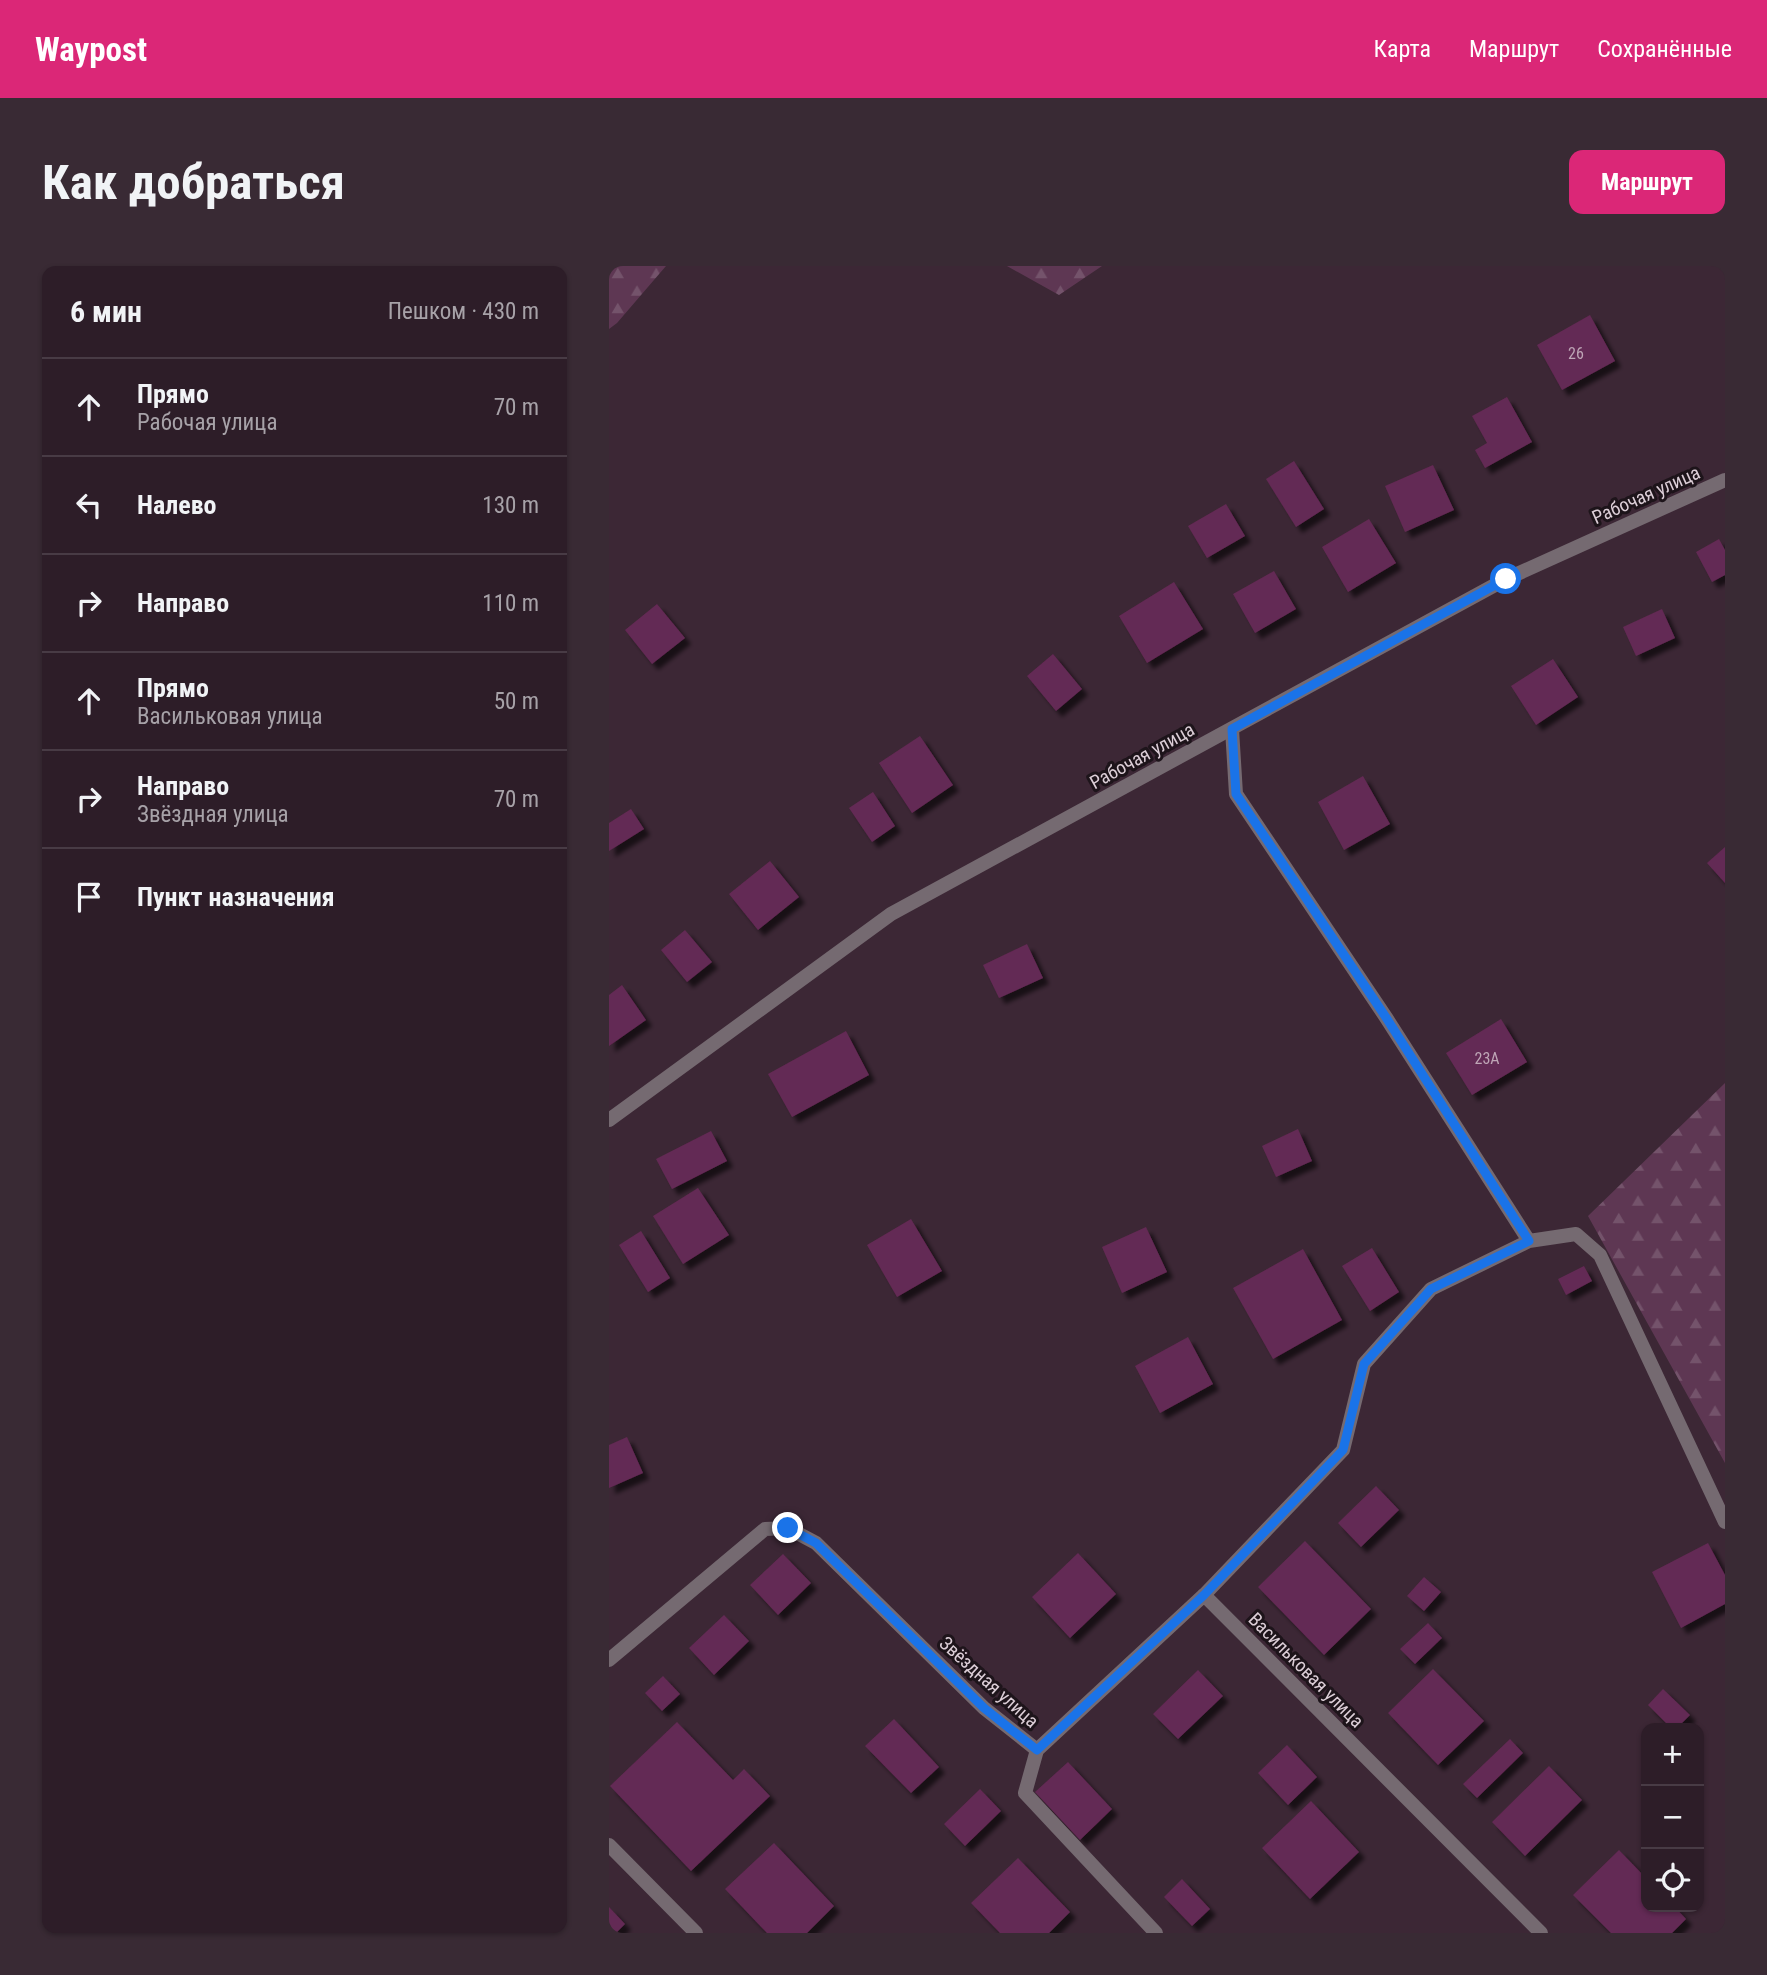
<!DOCTYPE html>
<html lang="ru">
<head>
<meta charset="utf-8">
<style>
  :root { --surface:#2d1d28; --page:#392a34; --text:#f1f3f6; --muted:#a7a2a8; --line:#483b45; --accent:#db2777 }
  body { margin:0; font-family:"Roboto Condensed",sans-serif; background:var(--page); color:var(--text) }
  .controls { position:absolute; right:21px; bottom:21px; display:grid; overflow:hidden; border-radius:14px; box-shadow:0 2px 5px #0004 }
  .controls button { width:63px; height:63px; display:grid; place-items:center; padding:0; border:0; border-bottom:2px solid var(--line); background:var(--surface); color:var(--text); font:35px sans-serif }
  .stop { position:absolute; width:21px; height:21px; margin:-16px; border:5px solid #1a73e8; border-radius:50%; background:#fff }
  .stop.end { background:#1a73e8; border-color:#fff; box-shadow:0 2px 7px #0008 }
  .list { margin:0; padding:0; list-style:none }
  h2 { display:flex; justify-content:space-between; align-items:center; height:91px; margin:0; padding:0 28px; font-size:30px }
  h2 small { font-size:23px; font-weight:400; color:var(--muted) }
  .list li { display:grid; grid-template-columns:46px 1fr auto; gap:21px; align-items:center; box-sizing:border-box; height:98px; padding:0 28px; border-top:2px solid var(--line) }
  .list b { display:block; font-size:26px; white-space:nowrap }
  .list p { margin:0; font-size:23px; white-space:nowrap; color:var(--muted) }
  .list em { font-size:23px; font-style:normal; color:var(--muted) }
  .icon { flex:none; width:38px; height:38px; fill:none; stroke:currentColor; stroke-width:2; stroke-linecap:round; stroke-linejoin:round }
  .map { position:relative; flex:none; width:1116px; height:1667px; overflow:hidden; border-radius:14px }
  header { display:flex; align-items:center; gap:42px; box-sizing:border-box; height:98px; padding:0 35px; background:var(--accent); color:#fff }
  header strong { font-size:33px }
  nav { display:flex; gap:38px; margin-inline-start:auto; font-size:24px }
  .intro { display:flex; align-items:center; justify-content:space-between; box-sizing:border-box; height:168px; padding:0 42px }
  h1 { margin:0; font-size:49px }
  .button { padding:18px 32px; border-radius:14px; background:var(--accent); color:#fff; font-size:24px; font-weight:700 }
  main { display:flex; gap:42px; padding:0 42px }
  aside { flex:1; background:var(--surface); border-radius:14px; box-shadow:0 2px 5px #0004 }
  .map>svg:first-child { display:block }
  .forest { fill:url(#forest-firs) }
  .building { fill:#642954; filter:url(#shadow) }
  .lines { fill:none; stroke-linecap:round; stroke-linejoin:round }
  .service { stroke:#756a71; stroke-width:14 }
  .minor { stroke:#756a71; stroke-width:14 }
  .route { stroke:#1a73e8; stroke-width:9 }
  .labels { text-anchor:middle; dominant-baseline:central; stroke-width:6; stroke-linejoin:round; paint-order:stroke }
  .number-label { font-size:16px; fill:#bea5b6 }
  .street-label { font-size:19px; fill:#dcced7; stroke:#1d141a }
</style>
</head>
<body>
<header>
<strong>Waypost</strong>
<nav><a>Карта</a><a>Маршрут</a><a>Сохранённые</a></nav>
</header>
<div class="intro"><h1>Как добраться</h1><a class="button">Маршрут</a></div>
<main>
<aside>
<h2>6 мин<small>Пешком · 430 m</small></h2>
<ul class="list">
<li><svg class="icon" aria-label="ahead" viewBox="0 0 24 24"><path d="M12 20V5M6 11l6-6 6 6"/></svg><div><b>Прямо</b><p>Рабочая улица</p></div><em>70 m</em></li>
<li><svg class="icon" aria-label="left" viewBox="0 0 24 24"><path d="M17 20v-9H6M10 6l-5 5 5 5"/></svg><div><b>Налево</b></div><em>130 m</em></li>
<li><svg class="icon" aria-label="right" viewBox="0 0 24 24"><path d="M7 20v-9h11M14 6l5 5-5 5"/></svg><div><b>Направо</b></div><em>110 m</em></li>
<li><svg class="icon" aria-label="ahead" viewBox="0 0 24 24"><path d="M12 20V5M6 11l6-6 6 6"/></svg><div><b>Прямо</b><p>Васильковая улица</p></div><em>50 m</em></li>
<li><svg class="icon" aria-label="right" viewBox="0 0 24 24"><path d="M7 20v-9h11M14 6l5 5-5 5"/></svg><div><b>Направо</b><p>Звёздная улица</p></div><em>70 m</em></li>
<li><svg class="icon" aria-label="arrive" viewBox="0 0 24 24"><path d="M6 21V4h12l-3 4 3 4H6"/></svg><div><b>Пункт назначения</b></div></li>
</ul>
</aside>
<div class="map">
<svg width="1116" height="1667" viewBox="0 0 1116 1667">
  <defs>
    <pattern id="forest-firs" width="22" height="20" patternUnits="userSpaceOnUse" patternTransform="scale(1.75)"><rect width="22" height="20" fill="#5e3753"/><path d="M5 1l3.5 6h-7zM16 11l3.5 6h-7z" fill="#74536b"/></pattern>
    <filter id="shadow"><feDropShadow dx="6" dy="6" stdDeviation="2" flood-color="#0009"/></filter>
  </defs>
  <rect width="100%" height="100%" fill="#3c2735"/>
  <path class="forest" d="M0 0H57L8 57 0 63Z
    M398 0H493L450 29Z
    M1116 817V1197L979 950Z"/>
  <path class="building" d="M981 49 1006 95 953 124 928 79Z
    M898 131 923 176 876 202 866 184 878 177 863 150Z
    M685 195 715 243 687 261 657 213Z
    M824 199 845 244 796 266 776 220Z
    M617 238 636 270 598 292 579 260Z
    M760 253 787 297 739 326 713 281Z
    M1110 273 1116 284V309L1103 316 1087 286Z
    M665 305 687 343 646 367 624 328Z
    M565 316 594 363 538 397 510 350Z
    M48 338 76 372 43 398 16 364Z
    M1053 343 1066 372 1027 390 1014 361Z
    M444 388 473 423 447 445 418 410Z
    M944 393 969 431 927 459 902 420Z
    M311 470 344 519 303 547 270 497Z
    M754 510 781 558 735 584 709 536Z
    M264 526 286 560 263 576 240 542Z
    M22 543 35 563 0 585V557Z
    M1116 581V617L1098 597Z
    M161 595 190 631 149 664 120 628Z
    M76 664 103 696 78 716 52 684Z
    M418 678 434 712 390 732 374 699Z
    M13 719 37 754 0 780V729Z
    M892 753 918 796 863 829 837 787Z
    M237 765 260 809 183 851 159 808Z
    M689 863 703 895 667 911 653 880Z
    M102 865 118 895 63 923 47 893Z
    M89 922 120 969 74 998 44 950Z
    M302 953 333 1005 288 1031 258 979Z
    M537 961 558 1006 513 1027 493 981Z
    M32 965 61 1012 39 1026 10 979Z
    M763 982 790 1026 761 1045 733 1000Z
    M694 983 733 1054 664 1093 624 1022Z
    M975 1000 983 1015 957 1029 949 1013Z
    M579 1071 604 1118 551 1147 526 1100Z
    M18 1171 34 1207 0 1222V1179Z
    M767 1220 790 1244 752 1281 729 1257Z
    M696 1275 762 1343 715 1389 649 1321Z
    M1099 1277 1116 1309V1338L1072 1362 1043 1306Z
    M469 1287 507 1328 461 1372 423 1331Z
    M174 1288 202 1317 169 1349 141 1319Z
    M815 1311 832 1326 815 1345 798 1330Z
    M115 1349 140 1375 105 1409 80 1382Z
    M819 1357 833 1372 806 1398 791 1383Z
    M824 1403 875 1455 829 1499 779 1447Z
    M589 1404 614 1430 569 1473 544 1448Z
    M54 1410 71 1428 53 1445 36 1427Z
    M1054 1423 1081 1449 1068 1462H1062L1039 1439Z
    M285 1453 330 1501 302 1527 256 1480Z
    M68 1456 124 1514 135 1503 161 1530 82 1605 1 1520Z
    M901 1473 914 1487 868 1532 854 1518Z
    M678 1479 708 1511 679 1539 649 1507Z
    M459 1496 503 1543 471 1574 426 1526Z
    M940 1500 973 1534 916 1590 883 1556Z
    M371 1523 392 1545 356 1580 335 1558Z
    M702 1535 750 1586 701 1633 653 1582Z
    M165 1577 225 1640 198 1667H158L116 1623Z
    M1010 1584 1037 1612V1641H1066L1077 1653 1063 1667H1002L964 1629Z
    M409 1592 461 1646 440 1667H391L362 1637Z
    M573 1613 601 1643 583 1660 555 1631Z
    M0 1641 16 1658 7 1667H0Z"/>
  <g class="lines">
    <path class="service" d="M623 463 627 528 778 753 920 975
      M595 1329 734 1184 755 1098 822 1023 920 975 967 968 991 989 1116 1256"/>
    <path class="minor" d="M0 854 282 648 897 313 1116 214
      M0 1394 156 1263 179 1262 207 1277 375 1442 428 1484 416 1527 547 1667
      M428 1484 595 1329 932 1667
      M0 1579 87 1667"/>
  </g>
  <g class="lines">
    <path class="route" d="M179 1262 207 1277 375 1442 428 1484 595 1329 734 1184 755 1098 822 1023 920 975 778 753 627 528 623 463 897 313"/>
  </g>
  <g class="labels">
    <g class="number-label">
      <text x="967" y="87">26</text>
      <text x="878" y="792">23А</text>
    </g>
    <g class="street-label">
      <text transform="translate(1037 229) rotate(-24)">Рабочая улица</text>
      <text transform="translate(533 490) rotate(-29)">Рабочая улица</text>
      <text transform="translate(697 1404) rotate(45)">Васильковая улица</text>
      <text transform="translate(380 1416) rotate(42)">Звёздная улица</text>
    </g>
  </g>
</svg>
<div class="controls">
<button>+</button>
<button>−</button>
<button><svg class="icon" aria-label="locate" viewBox="0 0 24 24"><circle cx="12" cy="12" r="6"/><path d="M12 2v4M12 18v4M2 12h4M18 12h4"/></svg></button>
</div>
<div class="stop" style="left:897px;top:313px"></div>
<div class="stop end" style="left:179px;top:1262px"></div>
</div>
</main>
</body>
</html>
